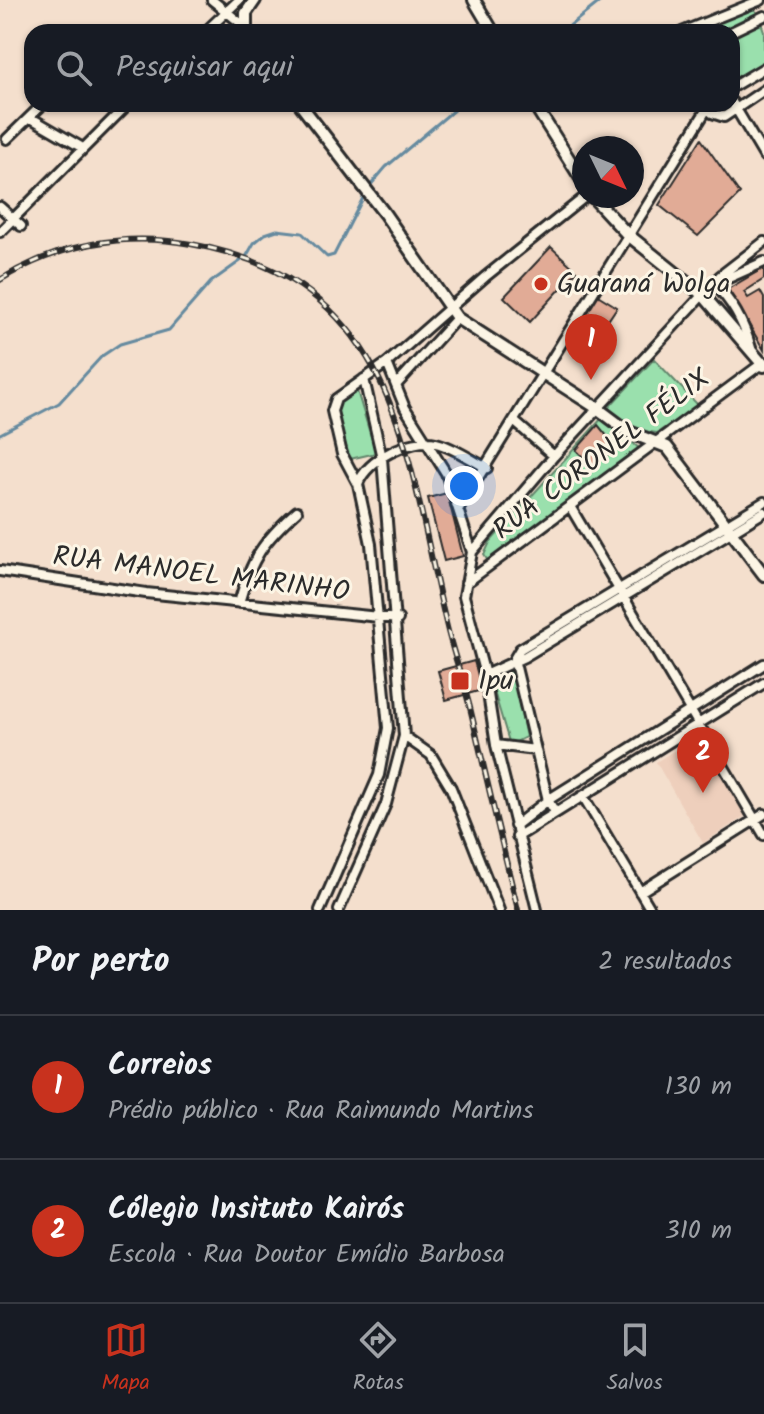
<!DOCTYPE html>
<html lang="pt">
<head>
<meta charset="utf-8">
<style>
  :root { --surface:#171b24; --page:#20242c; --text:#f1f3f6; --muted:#9ea1a6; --line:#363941; --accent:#c8321e }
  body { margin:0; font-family:Kalam,sans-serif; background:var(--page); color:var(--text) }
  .compass { position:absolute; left:572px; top:136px; width:72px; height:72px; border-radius:50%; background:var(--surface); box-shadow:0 2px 6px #0004; rotate:133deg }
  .you { position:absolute; left:464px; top:486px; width:28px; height:28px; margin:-20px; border:6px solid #fff; border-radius:50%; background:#1a73e8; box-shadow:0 0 0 12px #1a73e833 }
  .badge { display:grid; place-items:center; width:52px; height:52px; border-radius:50%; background:var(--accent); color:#fff; font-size:26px; font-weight:700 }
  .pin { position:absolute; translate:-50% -66px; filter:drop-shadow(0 2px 4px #0008) }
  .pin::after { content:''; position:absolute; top:42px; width:28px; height:24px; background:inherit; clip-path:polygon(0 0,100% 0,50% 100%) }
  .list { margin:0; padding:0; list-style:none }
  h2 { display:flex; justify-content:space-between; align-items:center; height:104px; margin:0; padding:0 32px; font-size:34px }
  h2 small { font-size:26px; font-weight:400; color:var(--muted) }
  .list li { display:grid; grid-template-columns:52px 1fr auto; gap:24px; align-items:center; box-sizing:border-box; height:144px; padding:0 32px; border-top:2px solid var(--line) }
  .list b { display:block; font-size:30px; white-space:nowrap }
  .list p { margin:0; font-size:26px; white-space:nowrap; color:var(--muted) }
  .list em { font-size:26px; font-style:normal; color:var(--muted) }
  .icon { flex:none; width:44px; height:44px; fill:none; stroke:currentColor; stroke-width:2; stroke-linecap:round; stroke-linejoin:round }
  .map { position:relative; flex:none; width:764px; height:910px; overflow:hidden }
  .search { position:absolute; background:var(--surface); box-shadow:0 2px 6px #0004; left:24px; right:24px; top:24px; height:88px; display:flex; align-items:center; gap:20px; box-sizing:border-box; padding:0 28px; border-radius:24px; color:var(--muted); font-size:30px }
  .sheet { height:392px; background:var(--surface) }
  nav { display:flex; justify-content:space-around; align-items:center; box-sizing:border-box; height:112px; border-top:2px solid var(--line); background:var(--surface); font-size:22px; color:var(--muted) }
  nav a { display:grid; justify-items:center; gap:4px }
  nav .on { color:var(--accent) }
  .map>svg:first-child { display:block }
  .built { fill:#eecfbc }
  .green { fill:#9ae0ad; stroke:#62866c; stroke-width:2 }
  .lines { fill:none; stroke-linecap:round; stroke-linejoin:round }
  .stream { stroke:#658a9f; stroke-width:3 }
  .building { fill:#e1ab96; stroke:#2b2b2b; stroke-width:2 }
  .minor-casing { stroke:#2b2b2b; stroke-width:14 }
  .major-casing { stroke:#2b2b2b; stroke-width:16 }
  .minor { stroke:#fcf5e5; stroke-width:8 }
  .major { stroke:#fcf5e5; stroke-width:10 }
  .rail-casing { stroke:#2b2b2b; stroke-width:6 }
  .rail { stroke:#fcf5e5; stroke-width:3; stroke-dasharray:9; stroke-linecap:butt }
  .poi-dot { fill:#c8321e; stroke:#fcf5e5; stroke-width:3 }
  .labels { text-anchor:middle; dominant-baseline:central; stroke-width:6; stroke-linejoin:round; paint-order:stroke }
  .poi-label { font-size:28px; fill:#2b2b2b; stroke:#fcf5e5; text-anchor:start }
  .street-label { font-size:28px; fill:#2b2b2b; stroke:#fcf5e5 }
</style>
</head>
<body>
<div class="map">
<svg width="764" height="910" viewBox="0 0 764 910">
  <rect width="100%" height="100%" fill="#f4dfcd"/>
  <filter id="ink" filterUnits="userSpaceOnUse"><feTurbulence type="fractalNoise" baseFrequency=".0125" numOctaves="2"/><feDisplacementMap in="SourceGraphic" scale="16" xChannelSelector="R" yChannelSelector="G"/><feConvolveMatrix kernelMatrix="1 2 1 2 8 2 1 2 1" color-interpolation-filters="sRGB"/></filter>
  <g filter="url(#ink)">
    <path class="built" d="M697 736 745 816 703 843 656 762Z"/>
    <path class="green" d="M753 7 759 16 724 32H693Z
      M760 20 764 31V66L732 84V35Z
      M654 359 698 405 657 433 636 430 607 409Z
      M357 391 376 453 350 459 337 417 339 403Z
      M603 417 641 450 488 561 484 555 490 542Z
      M512 671 526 737 510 745 492 685Z"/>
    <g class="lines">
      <path class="stream" d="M562 32 602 0
        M369 187 386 167 461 104
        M0 434 59 403 102 356 120 344 169 330 211 282 246 257 254 243 265 234 277 230 302 233 327 257 334 255 365 194"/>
    </g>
    <path class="building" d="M701 139 740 194 698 236 659 205Z
      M551 247 577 271 530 322 504 297Z
      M764 268V279L744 292 748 298 760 291 764 298V350L728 289Z
      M596 294 617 307 587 352 567 339Z
      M598 425 617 448 592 466 576 450Z
      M447 493 463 556 444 561 428 498Z
      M474 661 482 690 446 700 438 671Z"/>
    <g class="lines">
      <g class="minor-casing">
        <path id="minor" d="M212 0 243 25
          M205 32 239 0
          M682 32 761 0
          M731 32 764 16
          M732 87 764 68
          M732 102 764 156
          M706 106 712 113 724 117 764 90
          M31 118 81 147
          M7 139 43 104
          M0 207 21 226
          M0 232 128 104
          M714 284C733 302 744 323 751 348
          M715 284 764 262
          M387 363 405 408 446 473 472 552 464 596 485 675 496 745 537 910
          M397 384 457 318
          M515 422 554 456
          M358 484C366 460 411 437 436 443 454 447 471 460 487 468
          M460 507 710 104
          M571 508 764 835
          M472 552 554 456 720 276 764 242
          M0 571 146 593 398 619
          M466 583 764 362
          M239 603C251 559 263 541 297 511
          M514 659 520 649 764 502
          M514 659 548 800 555 812
          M485 675 524 657 764 512
          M404 736 431 755 451 788 499 910
          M496 745 535 750
          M583 796 651 910
          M515 826 548 800 764 664
          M517 837 764 683
          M640 892 764 814
          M320 910 379 775 388 728 371 544 358 484 342 454 332 411 336 399 387 363 485 277 586 196
          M339 910 386 804 404 736 382 458 364 379"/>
      </g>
      <g class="major-casing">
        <path id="major" d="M474 0 493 32
          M246 32V13L255 0
          M300 104 384 213 457 318 597 408 629 432 667 447 764 575
          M534 104 584 183
          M592 196 627 234 703 295 764 366"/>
      </g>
      <use href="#minor" class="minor"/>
      <use href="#major" class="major"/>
      <g class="rail-casing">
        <path id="rail" d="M0 280C57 244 125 232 191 244 400 282 405 453 446 623 453 654 465 685 472 716 487 781 502 845 518 910"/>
      </g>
      <use href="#rail" class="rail"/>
    </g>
  </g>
  <g class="poi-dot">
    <circle cx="541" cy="284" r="8"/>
    <rect x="450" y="671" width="20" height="20" rx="4"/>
  </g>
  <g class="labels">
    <g class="poi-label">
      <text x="557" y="284">Guaraná Wolga</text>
      <text x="478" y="681">Ipu</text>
    </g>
    <g class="street-label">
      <text transform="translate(602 455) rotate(-37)">RUA CORONEL FÉLIX</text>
      <text transform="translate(201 575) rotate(7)">RUA MANOEL MARINHO</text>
    </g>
  </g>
</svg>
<svg class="compass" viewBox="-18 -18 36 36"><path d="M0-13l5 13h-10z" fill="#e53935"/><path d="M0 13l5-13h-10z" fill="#9ea1a6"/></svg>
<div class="you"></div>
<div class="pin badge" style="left:591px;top:380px">1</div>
<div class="pin badge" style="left:703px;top:793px">2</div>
<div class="search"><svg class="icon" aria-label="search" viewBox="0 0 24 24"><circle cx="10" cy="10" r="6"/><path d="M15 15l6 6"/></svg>Pesquisar aqui</div>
</div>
<section class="sheet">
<h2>Por perto<small>2 resultados</small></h2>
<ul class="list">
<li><span class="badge">1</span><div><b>Correios</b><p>Prédio público · Rua Raimundo Martins</p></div><em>130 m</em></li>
<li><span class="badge">2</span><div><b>Cólegio Insituto Kairós</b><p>Escola · Rua Doutor Emídio Barbosa</p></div><em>310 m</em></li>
</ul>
</section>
<nav>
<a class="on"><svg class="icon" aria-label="map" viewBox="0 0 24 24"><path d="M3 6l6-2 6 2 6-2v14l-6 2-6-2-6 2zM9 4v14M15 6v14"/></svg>Mapa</a>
<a><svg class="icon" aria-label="directions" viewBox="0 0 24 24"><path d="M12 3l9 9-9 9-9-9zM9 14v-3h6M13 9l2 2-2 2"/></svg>Rotas</a>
<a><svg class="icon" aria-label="saved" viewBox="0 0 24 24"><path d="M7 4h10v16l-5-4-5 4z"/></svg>Salvos</a>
</nav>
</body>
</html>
